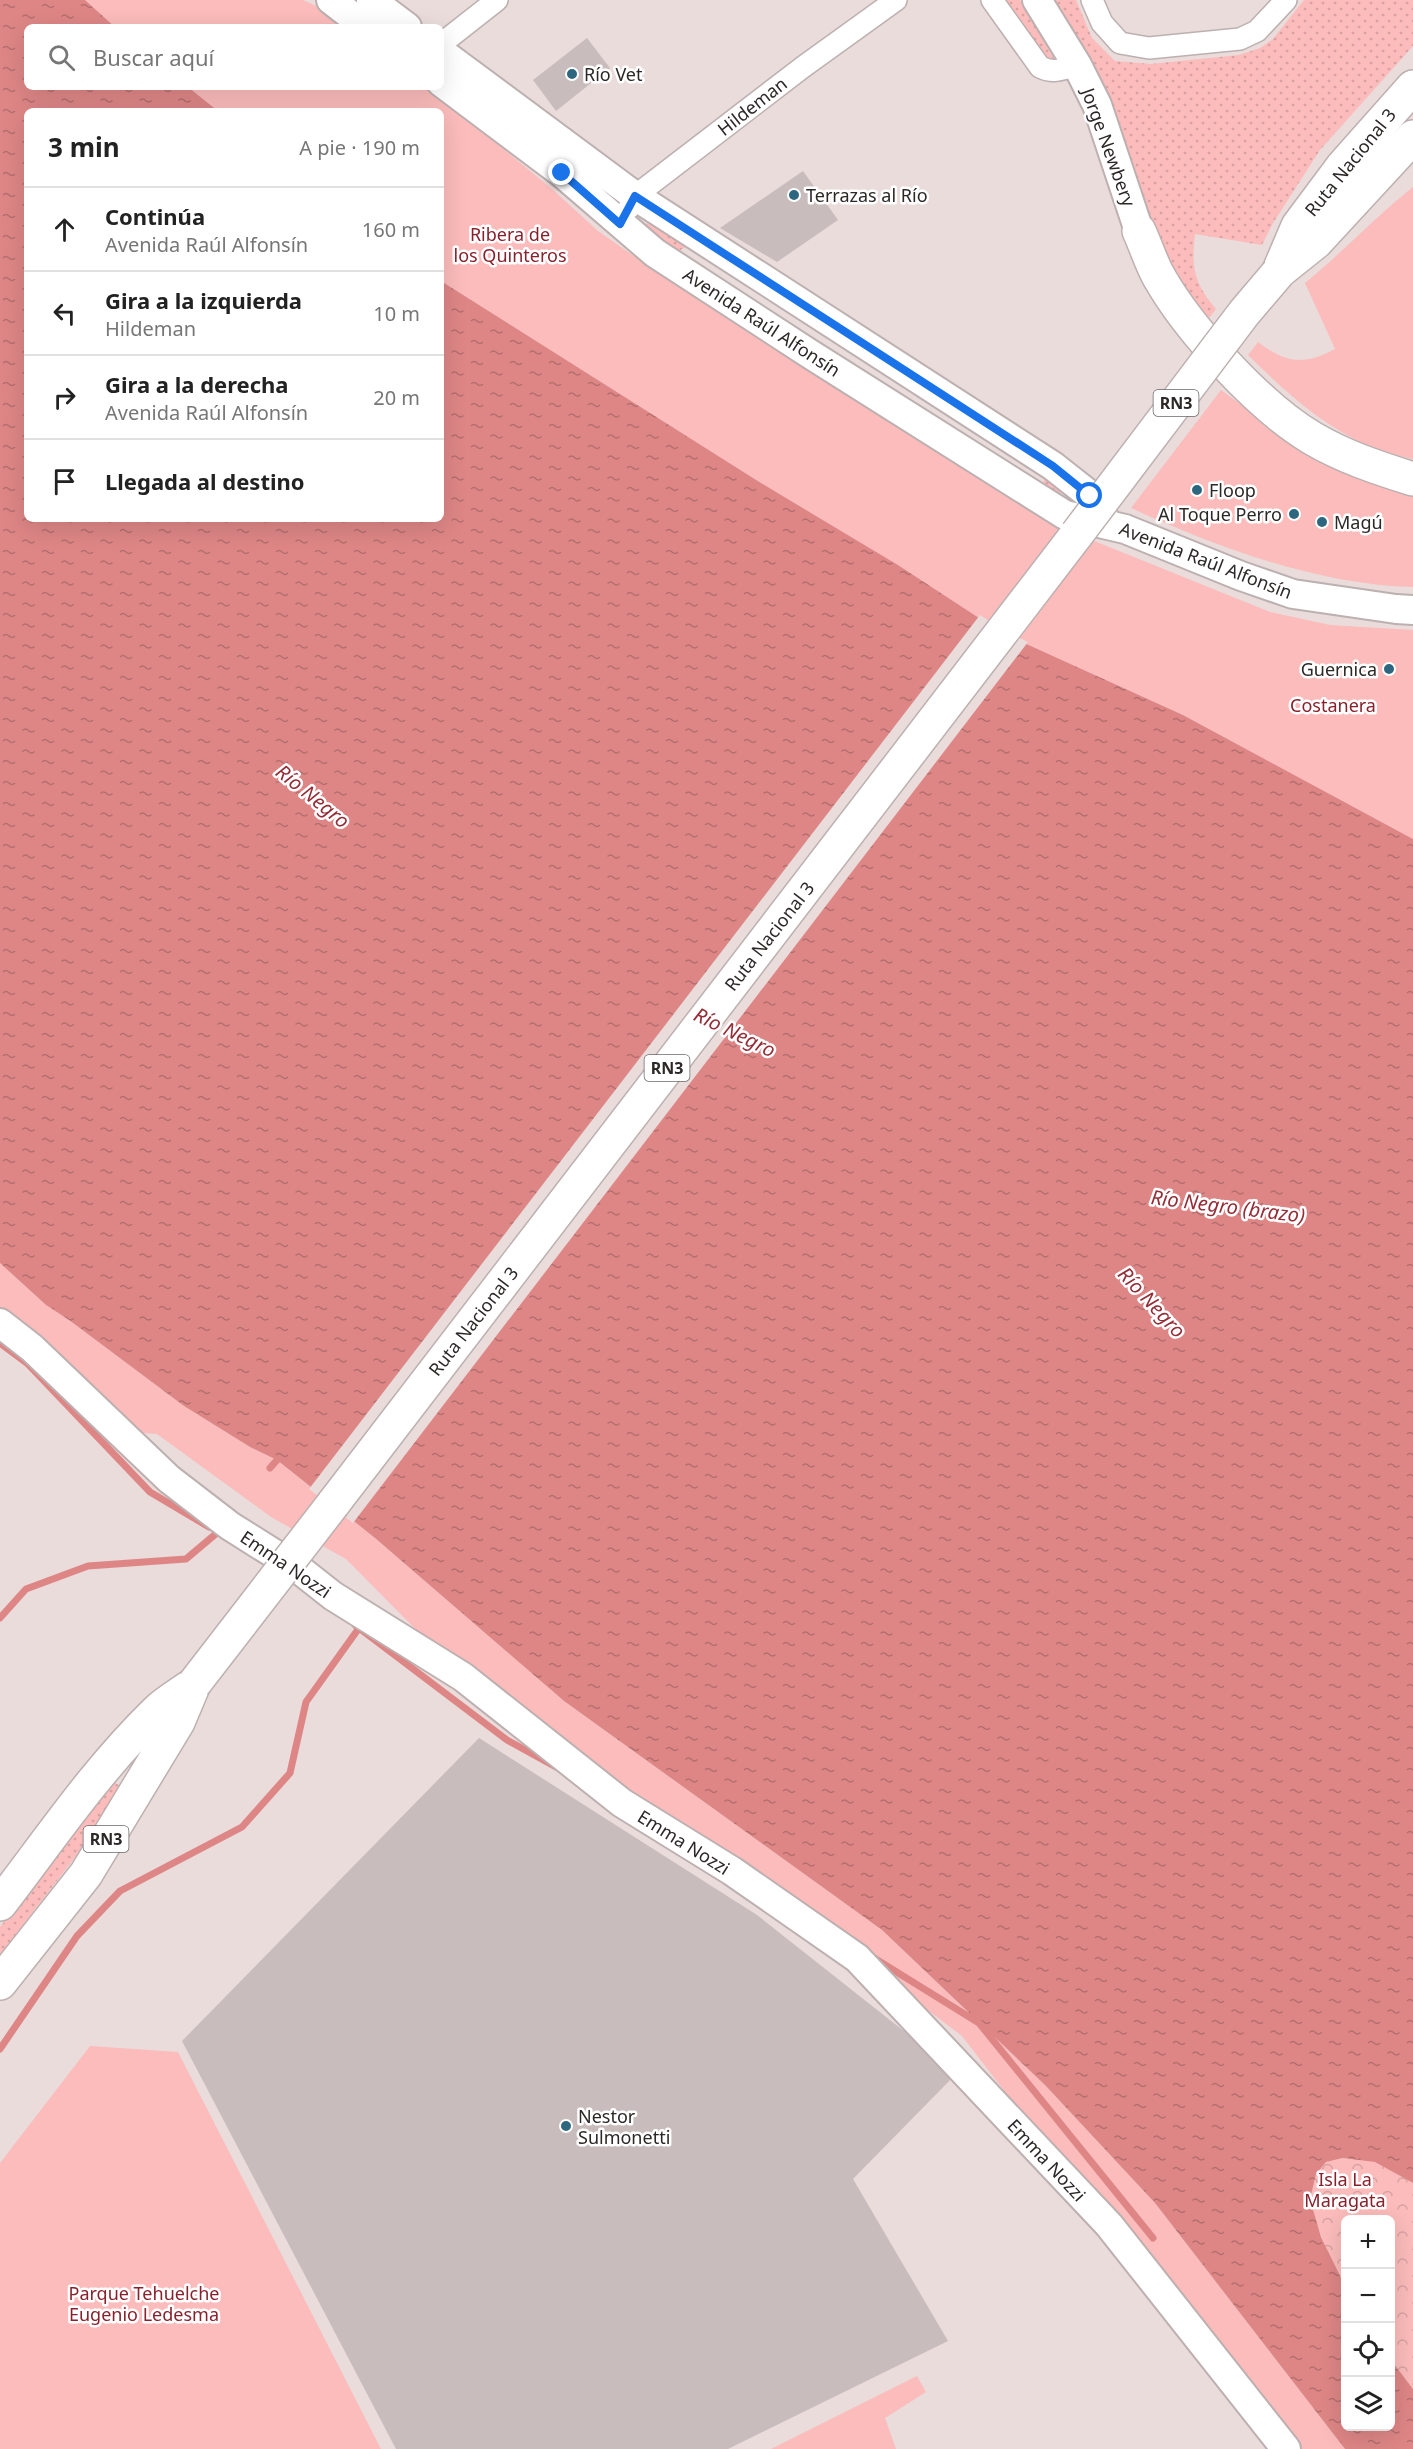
<!DOCTYPE html>
<html lang="es">
<head>
<meta charset="utf-8">
<style>
  :root { --surface:#fff; --page:#f2f2f2; --text:#222; --muted:#767676; --line:#e0e0e0 }
  body { margin:0; font-family:"Noto Sans",sans-serif; background:var(--page); color:var(--text) }
  .controls { position:absolute; right:18px; bottom:18px; display:grid; overflow:hidden; border-radius:9px; box-shadow:0 6px 24px #0002 }
  .controls button { width:54px; height:54px; display:grid; place-items:center; padding:0; border:0; border-bottom:2px solid var(--line); background:var(--surface); color:var(--text); font:30px sans-serif }
  .stop { position:absolute; width:18px; height:18px; margin:-14px; border:4px solid #1a73e8; border-radius:50%; background:#fff }
  .stop.end { background:#1a73e8; border-color:#fff; box-shadow:0 2px 6px #0008 }
  .list { margin:0; padding:0; list-style:none }
  h2 { display:flex; justify-content:space-between; align-items:center; height:78px; margin:0; padding:0 24px; font-size:26px }
  h2 small { font-size:20px; font-weight:400; color:var(--muted) }
  .list li { display:grid; grid-template-columns:39px 1fr auto; gap:18px; align-items:center; box-sizing:border-box; height:84px; padding:0 24px; border-top:2px solid var(--line) }
  .list b { display:block; font-size:22px; white-space:nowrap }
  .list p { margin:0; font-size:20px; white-space:nowrap; color:var(--muted) }
  .list em { font-size:20px; font-style:normal; color:var(--muted) }
  .icon { flex:none; width:33px; height:33px; fill:none; stroke:currentColor; stroke-width:2; stroke-linecap:round; stroke-linejoin:round }
  .map { position:relative; flex:none; width:1413px; height:2449px; overflow:hidden }
  .search { position:absolute; background:var(--surface); box-shadow:0 6px 24px #0002; left:24px; top:24px; width:420px; height:66px; display:flex; align-items:center; gap:15px; box-sizing:border-box; padding:0 21px; border-radius:9px; color:var(--muted); font-size:22px }
  .panel { position:absolute; background:var(--surface); box-shadow:0 6px 24px #0002; left:24px; top:108px; width:420px; height:414px; border-radius:9px }
  .map>svg:first-child { display:block }
  .grass { fill:url(#grass-dots) }
  .forest { fill:url(#forest-crowns) }
  .park { fill:#fbbcbb }
  .water { fill:url(#water-ripples) }
  .pier { fill:#e9dcdb }
  .lines { fill:none; stroke-linecap:round; stroke-linejoin:round }
  .stream { stroke:#de8686; stroke-width:7 }
  .building { fill:#c9bcbc }
  .street-casing { stroke:#bdb0b0; stroke-width:24 }
  .secondary-casing { stroke:#bdb0b0; stroke-width:32 }
  .highway-casing { stroke:#bdb0b0; stroke-width:36 }
  .street { stroke:#fff; stroke-width:21 }
  .secondary { stroke:#fff; stroke-width:28 }
  .highway { stroke:#fff; stroke-width:33 }
  .highway-bridge-casing { stroke:#bdb0b0; stroke-width:36; stroke-linecap:butt }
  .highway-bridge { stroke:#fff; stroke-width:33 }
  .route { stroke:#1a73e8; stroke-width:8 }
  .poi-dot { fill:#2c667f; stroke:#fff; stroke-width:2 }
  .labels { text-anchor:middle; dominant-baseline:central; stroke-width:5; stroke-linejoin:round; paint-order:stroke }
  .shield { fill:#fff; stroke:#6b6868; stroke-width:1.5 }
  .shield-label { font-size:16px; font-weight:bold; fill:#2c2827 }
  .poi-label { font-size:18px; fill:#2c2827; stroke:#fff; text-anchor:start }
  .street-label { font-size:18px; fill:#2c2827; stroke:#fff }
  .park-label { font-size:18px; fill:#89212c; stroke:#fff }
  .water-label { font-size:20px; font-style:italic; fill:#952d36; stroke:#fff }
</style>
</head>
<body>
<div class="map">
<svg width="1413" height="2449" viewBox="0 0 1413 2449">
  <defs>
    <pattern id="grass-dots" width="8" height="8" patternUnits="userSpaceOnUse" patternTransform="scale(1.5)"><rect width="8" height="8" fill="#fbbcbb"/><path d="M2 2h.1M6 6h.1" fill="none" stroke="#d7a2a1" stroke-width="1.8" stroke-linecap="round"/></pattern>
    <pattern id="forest-crowns" width="20" height="18" patternUnits="userSpaceOnUse" patternTransform="scale(1.5)"><rect width="20" height="18" fill="#fbbcbb"/><path d="M2 6a3 3 0 1 1 6 0M12 15a3 3 0 1 1 6 0" fill="none" stroke="#d7a2a1"/></pattern>
    <pattern id="water-ripples" width="26" height="14" patternUnits="userSpaceOnUse" patternTransform="scale(1.5)"><rect width="26" height="14" fill="#de8686"/><path d="M2 4q2-2 4 0t4 0M15 11q2-2 4 0t4 0" fill="none" stroke="#b46e6e"/></pattern>
  </defs>
  <rect width="100%" height="100%" fill="#e9dcdb"/>
  <path class="grass" d="M998 0H1020L1055 61 1053 68Z
    M1049 0H1076L1092 38 1115 61 1151 64 1239 55 1260 48 1273 39 1304 0H1413V46L1320 150 1273 223 1262 245 1195 234C1191 267 1194 283 1216 309L1209 318 1173 272Z
    M651 222 1063 487V492L1058 493 1043 486 1044 477 687 246 674 254 646 230V224Z
    M113 1781 121 1787 118 1801 0 1955V1927L103 1791Z"/>
  <path class="forest" d="M1343 2158 1375 2161 1413 2183V2389L1391 2360 1390 2220H1346L1345 2286C1331 2257 1291 2191 1325 2163 1329 2160 1338 2160 1343 2158Z"/>
  <path class="park" d="M85 0H303L325 10 348 27H115Z
    M188 87H428L552 189 598 231 661 275 1077 534 1270 612 1330 625 1413 630V839L1183 715 1002 633 898 565 761 483 441 281V111H218Z
    M1413 187V459C1343 445 1297 403 1248 355L1258 342C1286 363 1304 366 1335 349L1305 283C1342 253 1375 217 1413 187Z
    M1221 390 1302 449 1413 495V587C1319 585 1216 547 1131 508Z
    M0 1263 46 1305 69 1320 184 1406 250 1447 277 1460 375 1538 564 1701 882 1930 1045 2085 1155 2203 1345 2449H1300L1132 2236 1019 2110 962 2036 746 1872 463 1677 346 1559 271 1517 157 1434 129 1432 0 1310Z
    M90 2046 178 2052 381 2449H0V2163Z
    M917 2376 926 2392 885 2418 896 2449H771Z"/>
  <path class="water" d="M0 0H85L115 27H27V87H188L218 111H27V519H441V281L761 483 898 565 1002 633 1183 715 1413 839V2183L1375 2162 1343 2158 1326 2162 1316 2174 1310 2199 1321 2237 1345 2286 1346 2426H1390L1391 2360 1413 2389V2449H1345L1155 2203 1045 2085 882 1930 564 1701 375 1538 277 1460 250 1447 184 1406 69 1320 46 1305 0 1263Z"/>
  <path class="pier" d="M980 615 1003 630 1028 642 353 1523 309 1489Z"/>
  <g class="lines">
    <path class="stream" d="M0 1343 28 1364 150 1492 209 1527
      M270 1468 277 1460
      M0 1618 26 1589 88 1566 186 1559 218 1532
      M355 1625 507 1740 556 1767
      M874 1958 979 2023 1153 2238
      M0 2049 77 1936 120 1891 242 1827 290 1773 306 1702 359 1628"/>
  </g>
  <path class="building" d="M587 38 610 68 556 111 533 80Z
    M803 171 838 220 777 262 720 228Z
    M479 1738 757 1915 957 2073 853 2179 948 2341 728 2449H396L182 2041Z"/>
  <g class="lines">
    <g class="street-casing">
      <path id="street" d="M992 0 1040 67C1054 74 1062 69 1077 65
        M1092 0 1102 23 1120 43 1149 48 1240 39 1257 31 1286 0
        M441 44 497 0
        M629 208 635 196 803 67 896 0"/>
    </g>
    <g class="secondary-casing">
      <path id="secondary" d="M331 0 366 27
        M371 0 407 27
        M1037 0 1077 65 1097 105 1139 231
        M441 52 635 196 1053 466 1091 496 1107 523
        M441 82 562 173 655 253 810 354 1065 515 1125 529 1241 576 1293 594 1396 609 1413 610
        M0 1323 32 1348 169 1479 230 1526 300 1570 333 1596 463 1677 622 1803 732 1871 857 1958 1109 2225 1286 2449"/>
    </g>
    <g class="highway-casing">
      <path id="highway" d="M1139 231C1146 246 1151 263 1159 277 1189 330 1260 407 1312 438 1344 457 1378 468 1413 479
        M1281 270 1316 242 1413 137
        M1278 273 1298 226 1342 167 1413 87
        M333 1504 1077 534
        M0 1904C50 1839 97 1769 157 1711 167 1701 182 1693 194 1684
        M0 1983 86 1874 178 1722 194 1684"/>
    </g>
    <use href="#street" class="street"/>
    <use href="#secondary" class="secondary"/>
    <use href="#highway" class="highway"/>
    <g class="highway-bridge-casing">
      <path id="highway-bridge" d="M1077 534 1244 313 1278 273
        M194 1684 333 1504"/>
    </g>
    <use href="#highway-bridge" class="highway-bridge"/>
  </g>
  <g class="lines">
    <path class="route" d="M562 173 620 224 635 196 1053 466 1090 496"/>
  </g>
  <g class="poi-dot">
    <circle cx="572" cy="74" r="6"/>
    <circle cx="794" cy="195" r="6"/>
    <circle cx="1197" cy="490" r="6"/>
    <circle cx="1294" cy="514" r="6"/>
    <circle cx="1322" cy="522" r="6"/>
    <circle cx="1389" cy="669" r="6"/>
    <circle cx="566" cy="2126" r="6"/>
  </g>
  <g class="labels">
    <g class="shield">
      <rect x="1153.5" y="390" width="45" height="26" rx="4.5"/>
      <rect x="644.5" y="1055" width="45" height="26" rx="4.5"/>
      <rect x="83.5" y="1826" width="45" height="26" rx="4.5"/>
    </g>
    <g class="shield-label">
      <text x="1176" y="403">RN3</text>
      <text x="667" y="1068">RN3</text>
      <text x="106" y="1839">RN3</text>
    </g>
    <g class="poi-label">
      <text x="584" y="74">Río Vet</text>
      <text x="806" y="195">Terrazas al Río</text>
      <text x="1209" y="490">Floop</text>
      <text x="1282" y="514" text-anchor="end">Al Toque Perro</text>
      <text x="1334" y="522">Magú</text>
      <text x="1377" y="669" text-anchor="end">Guernica</text>
      <text x="578" y="2116">Nestor<tspan x="578" dy="21">Sulmonetti</tspan></text>
    </g>
    <g class="street-label">
      <text transform="translate(752 106) rotate(-38)">Hildeman</text>
      <text transform="translate(1109 147) rotate(70)">Jorge Newbery</text>
      <text transform="translate(1350 162) rotate(-51)">Ruta Nacional 3</text>
      <text transform="translate(762 322) rotate(33)">Avenida Raúl Alfonsín</text>
      <text transform="translate(1206 560) rotate(21)">Avenida Raúl Alfonsín</text>
      <text transform="translate(769 936) rotate(-52)">Ruta Nacional 3</text>
      <text transform="translate(473 1321) rotate(-52)">Ruta Nacional 3</text>
      <text transform="translate(286 1564) rotate(34)">Emma Nozzi</text>
      <text transform="translate(684 1842) rotate(32)">Emma Nozzi</text>
      <text transform="translate(1047 2160) rotate(47)">Emma Nozzi</text>
    </g>
    <g class="park-label">
      <text x="510" y="234">Ribera de<tspan x="510" dy="21">los Quinteros</tspan></text>
      <text x="1333" y="705">Costanera</text>
      <text x="1345" y="2179">Isla La<tspan x="1345" dy="21">Maragata</tspan></text>
      <text x="144" y="2293">Parque Tehuelche<tspan x="144" dy="21">Eugenio Ledesma</tspan></text>
    </g>
    <g class="water-label">
      <text transform="translate(313 796) rotate(39)">Río Negro</text>
      <text transform="translate(735 1032) rotate(26)">Río Negro</text>
      <text transform="translate(1228 1206) rotate(7)">Río Negro (brazo)</text>
      <text transform="translate(1152 1302) rotate(47)">Río Negro</text>
    </g>
  </g>
</svg>
<div class="controls">
<button>+</button>
<button>−</button>
<button><svg class="icon" aria-label="locate" viewBox="0 0 24 24"><circle cx="12" cy="12" r="6"/><path d="M12 2v4M12 18v4M2 12h4M18 12h4"/></svg></button>
<button><svg class="icon" aria-label="layers" viewBox="0 0 24 24"><path d="M12 4l9 5-9 5-9-5zM3 14l9 5 9-5"/></svg></button>
</div>
<div class="stop" style="left:1090px;top:496px"></div>
<div class="stop end" style="left:562px;top:173px"></div>
<div class="search"><svg class="icon" aria-label="search" viewBox="0 0 24 24"><circle cx="10" cy="10" r="6"/><path d="M15 15l6 6"/></svg>Buscar aquí</div>
<section class="panel">
<h2>3 min<small>A pie · 190 m</small></h2>
<ul class="list">
<li><svg class="icon" aria-label="ahead" viewBox="0 0 24 24"><path d="M12 20V5M6 11l6-6 6 6"/></svg><div><b>Continúa</b><p>Avenida Raúl Alfonsín</p></div><em>160 m</em></li>
<li><svg class="icon" aria-label="left" viewBox="0 0 24 24"><path d="M17 20v-9H6M10 6l-5 5 5 5"/></svg><div><b>Gira a la izquierda</b><p>Hildeman</p></div><em>10 m</em></li>
<li><svg class="icon" aria-label="right" viewBox="0 0 24 24"><path d="M7 20v-9h11M14 6l5 5-5 5"/></svg><div><b>Gira a la derecha</b><p>Avenida Raúl Alfonsín</p></div><em>20 m</em></li>
<li><svg class="icon" aria-label="arrive" viewBox="0 0 24 24"><path d="M6 21V4h12l-3 4 3 4H6"/></svg><div><b>Llegada al destino</b></div></li>
</ul>
</section>
</div>
</body>
</html>
